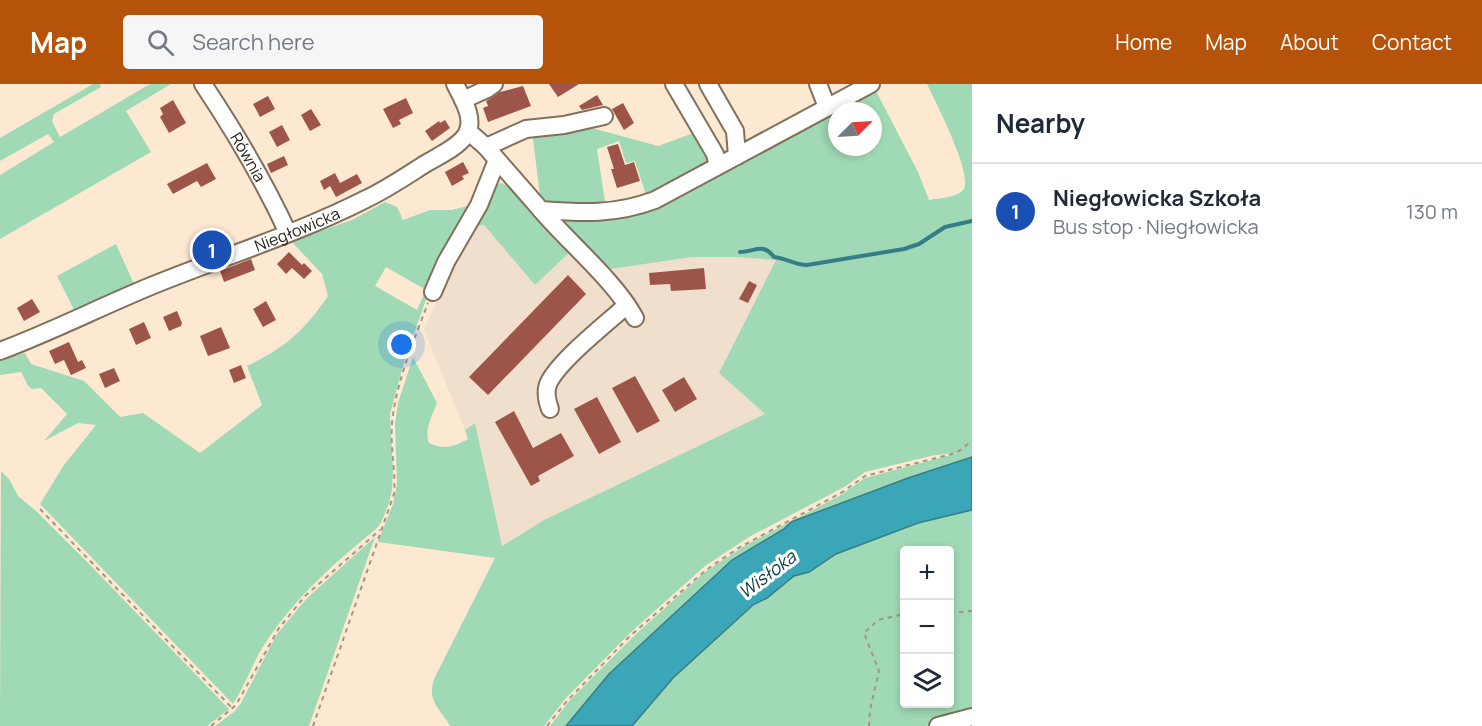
<!DOCTYPE html>
<html lang="en">
<head>
<meta charset="utf-8">
<style>
  :root { --surface:#fff; --page:#f6f6f7; --text:#1f2937; --muted:#747a83; --line:#e0e1e3; --accent:#b45309 }
  body { margin:0; font-family:Manrope,sans-serif; background:var(--page); color:var(--text) }
  .controls { position:absolute; right:18px; bottom:18px; display:grid; overflow:hidden; border-radius:6px; box-shadow:0 3px 9px #0003 }
  .controls button { width:54px; height:54px; display:grid; place-items:center; padding:0; border:0; border-bottom:2px solid var(--line); background:var(--surface); color:var(--text); font:30px sans-serif }
  .compass { position:absolute; left:828px; top:18px; width:54px; height:54px; border-radius:50%; background:var(--surface); box-shadow:0 3px 9px #0003; rotate:66deg }
  .you { position:absolute; left:402px; top:261px; width:21px; height:21px; margin:-15px; border:4px solid #fff; border-radius:50%; background:#1a73e8; box-shadow:0 0 0 9px #1a73e833 }
  .badge { display:grid; place-items:center; width:39px; height:39px; border-radius:50%; background:var(--accent); color:#fff; font-size:20px; font-weight:700 }
  .pin { position:absolute; translate:-50% -50%; border:3px solid #fff; box-shadow:0 2px 6px #0006 }
  .list { margin:0; padding:0; list-style:none }
  h2 { display:flex; justify-content:space-between; align-items:center; height:78px; margin:0; padding:0 24px; font-size:26px }
  h2 small { font-size:20px; font-weight:400; color:var(--muted) }
  .list li { display:grid; grid-template-columns:39px 1fr auto; gap:18px; align-items:center; box-sizing:border-box; height:96px; padding:0 24px; border-top:2px solid var(--line) }
  .list b { display:block; font-size:22px; white-space:nowrap }
  .list p { margin:0; font-size:20px; white-space:nowrap; color:var(--muted) }
  .list em { font-size:20px; font-style:normal; color:var(--muted) }
  .icon { flex:none; width:33px; height:33px; fill:none; stroke:currentColor; stroke-width:2; stroke-linecap:round; stroke-linejoin:round }
  .map { position:relative; flex:none; width:972px; height:642px; overflow:hidden }
  header { display:flex; align-items:center; gap:36px; box-sizing:border-box; height:84px; padding:0 30px; background:var(--accent); color:#fff }
  header strong { font-size:28px }
  nav { display:flex; gap:33px; margin-inline-start:auto; font-size:21px }
  .search { width:420px; height:54px; background:var(--page); display:flex; align-items:center; gap:15px; box-sizing:border-box; padding:0 21px; border-radius:6px; color:var(--muted); font-size:22px }
  main { display:flex }
  aside { flex:1; background:var(--surface) }
  .map>svg:first-child { display:block }
  .commercial { fill:#f1dfce }
  .green { fill:#a0d9b5; fill-rule:evenodd }
  .water { fill:#3aa6b7; stroke:#357e87; stroke-width:1.5 }
  .lines { fill:none; stroke-linecap:round; stroke-linejoin:round }
  .stream { stroke:#357e87; stroke-width:4 }
  .building { fill:#9e5549 }
  .minor-casing { stroke:#81705b; stroke-width:20 }
  .path { stroke:#a39583; stroke-width:2; stroke-dasharray:4.5 4.5; stroke-linecap:butt }
  .minor { stroke:#fff; stroke-width:16 }
  .labels { text-anchor:middle; dominant-baseline:central; stroke-width:6; stroke-linejoin:round; paint-order:stroke }
  .street-label { font-size:16px; fill:#282118; stroke:#fff }
  .water-label { font-size:18px; font-style:italic; fill:#0a3c43; stroke:#fff }
</style>
</head>
<body>
<header>
<strong>Map</strong>
<div class="search"><svg class="icon" aria-label="search" viewBox="0 0 24 24"><circle cx="10" cy="10" r="6"/><path d="M15 15l6 6"/></svg>Search here</div>
<nav><a>Home</a><a>Map</a><a>About</a><a>Contact</a></nav>
</header>
<main>
<div class="map">
<svg width="972" height="642" viewBox="0 0 972 642">
  <rect width="100%" height="100%" fill="#fde9d1"/>
  <path class="commercial" d="M484 141 535 201 572 166 604 186 692 173 737 172 777 176 719 289 766 330 544 436 501 462 475 339 465 346 424 246 459 166 472 143Z"/>
  <path class="green" d="M93 0H100L101 3 54 30 52 37 60 53 150 0H171L126 27 151 68 0 155V91L54 58 48 50 0 77V54Z
    M927 0H972V373L908 394 791 438 784 445 732 476 609 590 566 642H550L570 616 636 550 705 488 746 461 841 411 865 394 958 369 935 371 865 388 846 402 749 453 705 482 630 549 566 614 544 642H450C439 623 427 618 434 595L495 474 378 458 393 420 397 400 395 339 398 319 413 273 437 319C432 332 424 346 429 359 445 366 453 363 468 355L465 346 475 339 502 462 544 436 765 330 719 289 776 176 737 173H692L604 186 551 132 594 136 736 82 837 28V63H873V27H838L876 7 918 88 929 116C939 114 957 114 964 105 972 88 936 19 927 0Z
    M590 38 592 44 658 62 699 47 714 76 647 114 635 77 626 79 619 57 597 65 606 124 547 122 540 112 532 47Z
    M501 99 512 104 572 166 535 201 484 141 472 143 496 101Z
    M385 118 397 123 403 136 430 126H452L475 120 429 207 405 275 390 330 393 387 392 406 389 419 381 439 376 445C333 480 297 512 266 558 253 577 246 600 233 620L40 420 64 381 96 341 78 339 44 357 67 330 41 304 32 305 28 302 21 288 0 291V276L25 269 31 280 84 297 120 333 143 329 200 369 262 321 247 282C286 263 303 248 328 212L322 190 291 157 352 136ZM386 183 426 206 417 226 375 202Z
    M116 160 134 200 75 228 57 192Z
    M1 387 9 395 18 412 36 427 92 483 229 625 207 642H0Z
    M972 426V629L926 642H632L673 594 750 524 767 514 794 492 809 488 836 470 918 439ZM904 466H950V620H904Z
    M375 453 309 642H215L235 627 241 619 277 550 307 514Z"/>
  <path class="water" d="M972 373V426L918 439 836 470 809 488 794 492 767 514 753 521 673 594 632 642H566L609 590 732 476 784 445 791 438 908 394Z"/>
  <g class="lines">
    <path class="stream" d="M740 168C755 168 763 158 774 173 786 174 794 181 807 181L904 165 919 160 945 143 972 137"/>
  </g>
  <path class="building" d="M549 0H579L558 13Z
    M523 2 531 22 488 38 483 24 488 22 486 17 500 8Z
    M597 11 603 21 582 26 579 22Z
    M268 12 275 25 260 33 253 20Z
    M406 14 413 29 399 36 401 40 393 44 383 25Z
    M173 16 186 39 169 49 160 33 163 30 160 24Z
    M623 19 634 39 624 46 612 25Z
    M311 25 321 41 310 47 301 31Z
    M445 36 450 44 432 57 425 47 439 37 440 39Z
    M282 41 290 56 277 63 269 48Z
    M618 60 625 81 634 78 640 97 617 104 611 85H614L607 63Z
    M284 72 288 81 271 89 267 80Z
    M463 78 469 89 462 92 464 95 452 102 445 88Z
    M207 79 216 95 201 103 197 97 173 110 167 100Z
    M335 89 340 99 357 90 362 99 336 113 330 102 324 106 320 97Z
    M289 168 302 181 304 179 312 187 304 195 292 184 286 190 277 180Z
    M251 175 255 186 224 198 220 187Z
    M704 184 706 205 671 207 670 200 650 201 649 189Z
    M568 191 586 210 488 311 469 293Z
    M749 197 757 201 748 219 739 215Z
    M32 215 40 228 24 237 17 224Z
    M266 217 276 236 263 243 253 225Z
    M177 227 182 239 181 242 169 247 163 233Z
    M144 238 151 254 136 261 129 245Z
    M221 243 230 264 208 272 200 252Z
    M69 258 78 278 82 276 86 284 71 291 64 276 55 280 49 267Z
    M241 281 246 294 234 299 229 286Z
    M114 284 120 297 105 304 99 290Z
    M635 292 660 337 637 349 612 304Z
    M684 293 697 315 675 328 662 306Z
    M597 313 621 358 599 370 574 325Z
    M514 327 533 364 561 349 574 372 538 392 540 397 531 402 495 338Z"/>
  <g class="lines">
    <g class="minor-casing">
      <g id="minor">
        <path id="s1" d="M203 0C235 48 264 97 288 149"/>
        <path d="M674 0 715 70 718 82"/>
        <path d="M708 0 735 47 737 72"/>
        <path d="M818 0 827 23"/>
        <path d="M463 16 487 5 494 0"/>
        <path d="M468 47 486 63 541 126C583 129 615 131 655 116L871 0"/>
        <path d="M486 63 526 45 564 41 604 32"/>
        <path d="M541 126C569 159 615 197 635 234"/>
        <path d="M433 208 446 178 479 121 497 76"/>
        <path id="s2" d="M0 267C51 248 100 223 151 202 222 173 297 150 366 115 387 105 406 92 425 80 438 72 457 64 466 51 476 35 462 14 455 0"/>
        <path d="M550 325C547 317 545 306 549 298 561 275 607 239 627 221"/>
        <path d="M938 642 972 633"/>
      </g>
    </g>
    <path class="path" d="M40 425 233 625
      M950 529 972 527
      M211 642 236 621 279 544 305 512 380 446
      M313 642 394 410C396 387 390 363 392 340 395 301 414 256 428 219
      M547 642 567 617 630 552 706 486 740 463 841 409 865 392 956 369 972 357
      M869 642 870 626 879 587 864 549 878 536 904 530"/>
    <use href="#minor" class="minor"/>
  </g>
  <g class="labels">
    <g class="street-label">
      <text stroke="none"><textPath href="#s1" startOffset="86">Równia</textPath></text>
      <text stroke="none"><textPath href="#s2" startOffset="321">Niegłowicka</textPath></text>
    </g>
    <g class="water-label">
      <text transform="translate(767 490) rotate(-37)">Wisłoka</text>
    </g>
  </g>
</svg>
<div class="controls">
<button>+</button>
<button>−</button>
<button><svg class="icon" aria-label="layers" viewBox="0 0 24 24"><path d="M12 4l9 5-9 5-9-5zM3 14l9 5 9-5"/></svg></button>
</div>
<svg class="compass" viewBox="-18 -18 36 36"><path d="M0-13l5 13h-10z" fill="#e53935"/><path d="M0 13l5-13h-10z" fill="#747a83"/></svg>
<div class="you"></div>
<div class="pin badge" style="left:212px;top:166px;background:#1a4fb4">1</div>
</div>
<aside>
<h2>Nearby<small></small></h2>
<ul class="list">
<li><span class="badge" style="background:#1a4fb4">1</span><div><b>Niegłowicka Szkoła</b><p>Bus stop · Niegłowicka</p></div><em>130 m</em></li>
</ul>
</aside>
</main>
</body>
</html>
